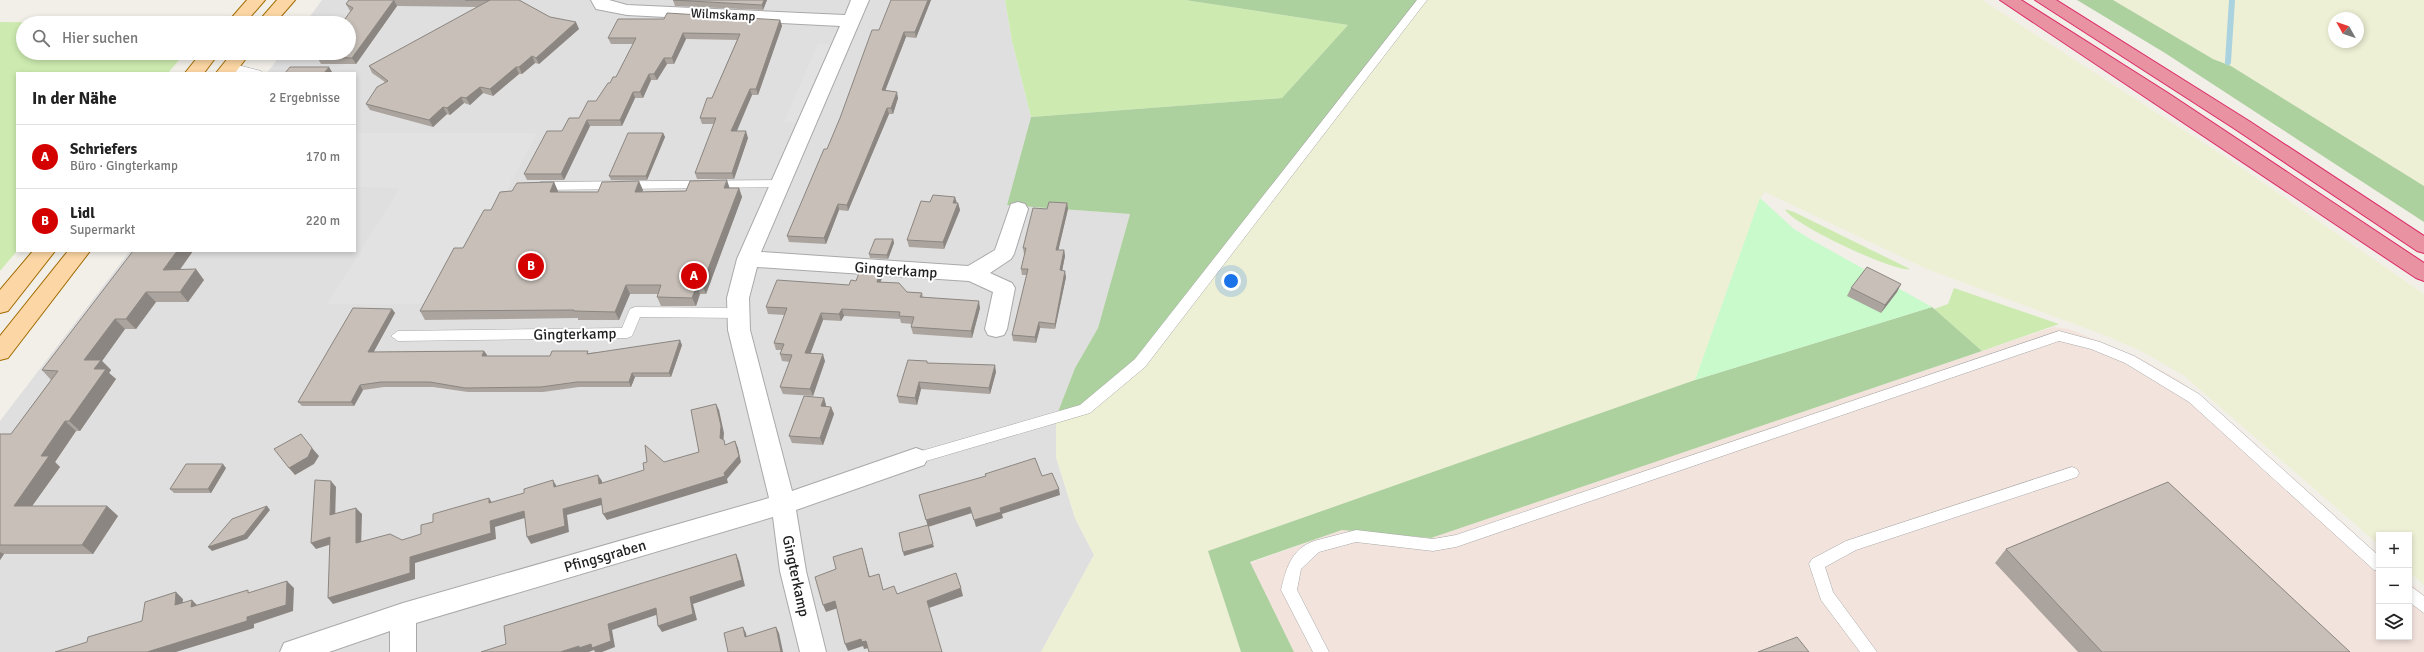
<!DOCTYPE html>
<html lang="de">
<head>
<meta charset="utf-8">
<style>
  :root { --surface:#fff; --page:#f6f6f6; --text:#222; --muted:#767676; --line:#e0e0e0; --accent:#d40000 }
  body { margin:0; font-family:Signika,sans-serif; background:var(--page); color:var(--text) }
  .controls { position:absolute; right:12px; bottom:12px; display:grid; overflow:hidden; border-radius:0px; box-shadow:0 2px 6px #0003 }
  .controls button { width:36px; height:36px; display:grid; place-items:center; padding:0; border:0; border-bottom:1px solid var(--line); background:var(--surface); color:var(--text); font:20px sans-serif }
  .compass { position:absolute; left:2328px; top:12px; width:36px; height:36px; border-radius:50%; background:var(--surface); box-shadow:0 2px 6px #0003; rotate:310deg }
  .you { position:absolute; left:1231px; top:281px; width:14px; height:14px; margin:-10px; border:3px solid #fff; border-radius:50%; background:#1a73e8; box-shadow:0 0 0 6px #1a73e833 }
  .badge { display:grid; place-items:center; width:26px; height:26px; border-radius:50%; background:var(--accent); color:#fff; font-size:13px; font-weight:700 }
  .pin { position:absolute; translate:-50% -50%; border:2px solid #fff; box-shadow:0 1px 4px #0006 }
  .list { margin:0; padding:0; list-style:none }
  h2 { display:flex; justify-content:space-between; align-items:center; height:52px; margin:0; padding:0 16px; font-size:17px }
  h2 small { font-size:13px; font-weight:400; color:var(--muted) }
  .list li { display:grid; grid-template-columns:26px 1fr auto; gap:12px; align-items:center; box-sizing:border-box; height:64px; padding:0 16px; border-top:1px solid var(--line) }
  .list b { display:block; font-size:15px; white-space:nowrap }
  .list p { margin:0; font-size:13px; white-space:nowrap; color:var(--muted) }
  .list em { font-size:13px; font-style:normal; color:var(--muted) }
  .icon { flex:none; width:22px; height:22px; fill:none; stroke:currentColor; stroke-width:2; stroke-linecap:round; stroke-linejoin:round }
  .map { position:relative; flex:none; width:2424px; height:652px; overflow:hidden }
  .search { position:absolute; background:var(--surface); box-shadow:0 2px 6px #0003; left:16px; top:16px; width:340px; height:44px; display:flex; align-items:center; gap:10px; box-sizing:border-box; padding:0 14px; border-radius:22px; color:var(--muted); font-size:15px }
  .panel { position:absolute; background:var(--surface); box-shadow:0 2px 6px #0003; left:16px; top:72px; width:340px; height:180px; border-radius:0px }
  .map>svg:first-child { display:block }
  .residential { fill:#e0dfdf }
  .military { fill:#f3e3dd }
  .farmland { fill:#eef0d5; fill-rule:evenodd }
  .grass { fill:#cdebb0 }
  .forest { fill:#add19e }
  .park { fill:#c8facc }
  .parking { fill:#e2e2e2 }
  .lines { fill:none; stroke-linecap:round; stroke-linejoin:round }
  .stream { stroke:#aad3df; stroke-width:6 }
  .service-casing { stroke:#a9a9a9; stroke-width:1 }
  .minor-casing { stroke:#a9a9a9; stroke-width:2 }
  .primary-casing { stroke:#a06b00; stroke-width:2 }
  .motorway-casing { stroke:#dc2a67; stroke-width:2 }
  .service { fill:#fff; fill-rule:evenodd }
  .minor { fill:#fff; fill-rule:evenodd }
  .primary { fill:#fcd6a4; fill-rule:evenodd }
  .motorway { fill:#e892a2; fill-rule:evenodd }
  .wall { fill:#aba49e }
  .shaded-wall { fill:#8b8681 }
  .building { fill:#c7bfb8; stroke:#8b8681 }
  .labels { text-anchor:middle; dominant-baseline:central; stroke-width:4; stroke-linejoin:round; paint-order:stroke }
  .far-street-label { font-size:13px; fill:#222; stroke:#fff }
  .street-label { font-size:15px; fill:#222; stroke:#fff }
</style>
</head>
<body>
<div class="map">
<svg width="2424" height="652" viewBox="0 0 2424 652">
  <rect width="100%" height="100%" fill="#f2efe9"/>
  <path class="residential" d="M322 0H1005L1012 41 1031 117 1007 205 1130 214 1098 328 1075 368 1056 417V457L1075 518 1094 555 1041 652H0V421L130 251H355V73H267L282 53H349V23H305Z"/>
  <path class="military" d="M2053 327 2069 329 2136 356 2177 379 2206 400 2239 429 2379 555V637H2409V582L2424 595V652H1294L1250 563 1342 530 1431 538Z"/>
  <path class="farmland" d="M1423 0H1982L2233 162 2424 294V585L2409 572V535H2379V545L2183 375 2143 352 2104 335 1927 269 1765 192 1760 198 1695 380 1208 551 1241 652H1041L1094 555 1075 518 1056 457V417Z
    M2113 0H2424V186L2231 66 2213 59ZM2334 18H2358V42H2334Z"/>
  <path class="grass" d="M1005 0H1185L1348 25 1282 98 1031 117 1012 41Z
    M0 22 164 23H23V53H185L168 73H17V251L0 271Z
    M1785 209 1794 212 1910 269C1899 274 1790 224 1785 209Z
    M1954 288 2059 324 1982 351 1934 309 1948 304Z"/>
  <path class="forest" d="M1185 0H1423L1140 363 1085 409 1056 417 1075 368 1098 328 1130 214 1007 205 1031 117 1282 98 1348 25Z
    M2077 0H2113L2213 59 2231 66 2424 186V222L2165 53Z
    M1932 307 1982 351 1431 538 1342 530 1250 562 1294 652H1241L1208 551 1695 380Z"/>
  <path class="park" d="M1760 198 1794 229 1810 239 1932 307 1695 380Z"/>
  <path class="parking" d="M818 44H833L798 123 784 122Z
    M355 133H537L494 215H480L433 304H327L400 188 355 187Z"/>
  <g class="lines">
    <path class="stream" d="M2228 62 2232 0"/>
    <g class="service-casing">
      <path id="service" d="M1417 0H1427L1145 367 1090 413 916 464 911 462 909 458 911 454 1080 405 1135 359Z
        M230 63 261 71 262 73C251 73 233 76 225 66Z
        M781 180 785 181 787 184 785 187 540 190 534 186 540 182Z
        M635 307 739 308 745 313 739 318 640 317 632 336 627 338 398 341 391 336 398 331 622 328 630 309Z
        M2059 331 2100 342 2134 356 2199 394 2379 556V571L2374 570 2189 402 2125 363 2091 349 2059 341 1456 547 1433 551 1356 542 1319 552 1301 569 1297 590 1329 652H1313L1281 590C1286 569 1291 549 1314 541L1356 530 1433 539 1456 535Z
        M2072 467 2077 469 2079 473 2077 477 1856 550 1825 567 1833 592 1877 652H1860L1821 600 1809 564 1812 559 1846 541Z
        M2409 585 2424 596V613L2409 602Z"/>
    </g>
    <g class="minor-casing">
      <path id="minor" d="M591 0H609L627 5 845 15 851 0H869L761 252 968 266 995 250 1011 204 1018 202 1025 204 1028 209 1014 254 1011 259 990 273 1012 283 1015 288 1007 329 1004 335 996 337 988 335 985 329 993 292 969 281 757 267 749 298 750 330 792 491 916 448 924 451 928 458 924 465 796 510 806 571 826 652H800L780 571 773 517 416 623V652H390V631L329 652H280L284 643 403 603 769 498 728 330 727 298 737 259 840 26 627 15 596 9Z"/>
    </g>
    <g class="primary-casing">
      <path id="primary" d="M247 0H265L245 23H227Z
        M277 0H295L275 23H257Z
        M201 53H219L204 73H185Z
        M232 53H250L235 73H216Z
        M33 251H55L8 311 0 313V290Z
        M68 251H90L8 358 0 360V336Z"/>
    </g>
    <g class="motorway-casing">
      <path id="motorway" d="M2000 0H2021L2168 93 2424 263V281L2416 278Z
        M2035 0H2056L2249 121 2424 236V253L2417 251 2235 129Z"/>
    </g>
    <use href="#service" class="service"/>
    <use href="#minor" class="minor"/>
    <use href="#primary" class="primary"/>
    <use href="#motorway" class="motorway"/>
  </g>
  <path class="wall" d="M349 0H519L550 17 579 29 539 64 535 63 522 74H519L493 96 483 93 470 105 464 103 450 115 447 114 433 127 370 110 366 104 385 82 372 73 369 66 478 7 397 6 356 64H321L317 57 351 11H350L346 4Z
    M673 0H767L763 10 675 6Z
    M931 0 916 38 906 37 885 91 898 98 893 114H889L848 211 839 210 826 244 789 242 787 236 827 149 879 30Z
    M780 20 782 26 758 95H752L736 131 748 138 734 179H697L695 173 714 124H702L700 118 712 98 737 40 686 39 674 64H667L657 80H651L643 98H635L622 126H590L564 180H527L524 174 562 131 579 118 596 101 616 77 633 44H611L608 38Z
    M663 133 665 137 647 180H611L609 176Z
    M554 182 558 192H598L643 190 642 192 686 191 730 188H739L742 197 706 294H700L696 306H661L657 297 658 294H630L619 320H578V318L425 320 420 311 463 248 491 210 512 191Z
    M957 203H958L960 210 944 249 909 247 907 240Z
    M1067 203 1068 209 1058 250H1064L1065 256 1062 271 1066 277 1055 329 1040 328 1036 343 1013 341 1012 335 1027 275H1022L1021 269 1025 254H1024L1023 248 1047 209Z
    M893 239 894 243 888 259 870 258 869 254Z
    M193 251 179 270 204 280 188 302H156L136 329H125L102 361 111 370 109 373 116 379 80 431H76L55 462 60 467 32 506H107L118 516 93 554H4L0 560V434H11L51 380 42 370Z
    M881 270 882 277 881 282 907 292 922 293 923 297 980 308 972 338 913 334 911 327 912 324 901 323 900 319 844 316 841 321 823 320 810 354 825 361 813 396 783 394 780 387 790 362 782 361 780 354 782 350H776L774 343 785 315 768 314 766 307 849 285 856 281Z
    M1901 284 1897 292 1881 313 1847 296 1851 288Z
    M392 309 395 313 373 352 484 351 487 355 486 356H550L589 353 682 345 671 377H635L631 387H579L543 392H468L433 387H384L363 390 354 406H302L298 402Z
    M928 363 996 372 990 394 921 389 917 405 899 403 897 396Z
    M824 398 826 405 825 407H831L834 414 823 445 792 443 789 436Z
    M226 468 211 493H174L170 489Z
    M2006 549 2350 652H2078L1995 563Z"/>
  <path class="shaded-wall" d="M394 0 397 6 356 64 352 58Z
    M764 0H767L763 10 762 5Z
    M928 0H931L916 38 915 32Z
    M780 20 782 26 758 95 756 89Z
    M576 22 579 29 539 64 536 58Z
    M904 32 906 37 883 96 882 90Z
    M683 33 686 39 674 64 672 58Z
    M532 56 535 63 522 74 519 67Z
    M664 58 667 64 657 80 654 74Z
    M329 67 332 72 331 73H324Z
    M516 67 519 74 493 96 490 89Z
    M649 74 651 80 643 98 640 92Z
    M480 87 483 93 470 105 466 98Z
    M750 89 752 95 734 138 731 131Z
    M633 92 635 98 622 126 620 120Z
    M897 92 898 98 893 114 891 108Z
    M461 97 464 103 450 115 447 108Z
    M443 107 447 114 433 127 429 120Z
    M887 108 889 114 848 211 847 205Z
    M587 120 590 126 564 180 561 174Z
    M746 131 748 138 734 179 732 173Z
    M663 133 665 137 647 180 646 176Z
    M727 180 730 189 724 188Z
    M639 181 643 190 639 200 635 192Z
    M554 182 558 191 554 200 550 192Z
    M739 188 742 197 706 294 702 285Z
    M955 197 957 203H953Z
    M958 203 960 210 944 249 943 242Z
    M1067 203 1068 209 1057 256 1056 250Z
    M838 204 839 210 826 244 824 238Z
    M893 239 894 243 888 259 887 255Z
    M1064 250 1065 256 1061 276 1060 270Z
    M177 251H193L172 281 163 270Z
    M196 269 204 280 188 302 180 292Z
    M881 270 882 277 878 289 877 282Z
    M1065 271 1066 277 1055 329V324Z
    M1901 284 1897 292 1881 313 1885 305Z
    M626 285 630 294 619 320 615 312Z
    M697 285 700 294 696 306 692 298Z
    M146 292 156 302 136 329 126 319Z
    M979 301 980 308 972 338 971 331Z
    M392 309 395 313 371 357 368 352Z
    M842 309 844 316 841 321 839 314Z
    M821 313 823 320 808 360 805 353Z
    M115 319 125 329 102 361 111 370 109 373 116 379 80 431 69 421 84 360Z
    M1039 322 1040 328 1036 343 1035 337Z
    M680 340 682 345 671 377 669 373Z
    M484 351 487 355 484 361 482 356Z
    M823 354 825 361 813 396 810 389Z
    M995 365 996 372 990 394 989 388Z
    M632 373 635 377 631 387 629 382Z
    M919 382 921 389 917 405 915 398Z
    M360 385 363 390 354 406 351 402Z
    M824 398 826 405 823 413 821 406Z
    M716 404 719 410 724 433 723 445 720 438Z
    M831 407 834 414 823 445 820 438Z
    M65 421 76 431 55 462 60 467 25 516 14 506 41 456Z
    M735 441 738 448 741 462 727 479 728 483 607 520 603 514Z
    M312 448 319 456 314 464 295 475 289 468Z
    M223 464 226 468 211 493 208 489Z
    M598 475 602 481 603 490 599 484Z
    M553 480 557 487H554Z
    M331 481 336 487 335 522 330 515Z
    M1059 489 1060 495 1002 514 1003 518 976 527 974 520 1000 508Z
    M489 498 493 504 489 503Z
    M601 498 605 504 567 515 569 532 531 544 527 537 563 509Z
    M107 506 118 516 93 554 82 545Z
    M267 506 270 510 247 539 212 551 208 547Z
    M970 507 972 513 928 527 926 520Z
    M356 508 362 514 361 549 356 543Z
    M524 511 528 517 495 527 496 539 415 563V579L333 604 328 598 410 557 490 521Z
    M330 537 335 543 316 549 311 543Z
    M933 544 934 547 904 556 903 552Z
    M862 548 864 556 872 585 869 577Z
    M0 552 4 554 0 560Z
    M736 554 739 561 745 586 693 604 697 620 662 632 658 626Z
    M287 581 294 588 293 611 254 624V628L176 652H147L247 617Z
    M961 588 963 596 929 608 927 601Z
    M176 592 183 599 182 612 175 605Z
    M192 600 199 607H191Z
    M835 601 838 608 826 612 823 605Z
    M656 608 659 614 612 630 615 647 602 652H595L594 650 589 652H560L579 646 591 644 608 624Z
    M743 627 746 633 748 644 745 637Z
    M776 627 779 633 783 652H781Z
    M861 639 866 641 869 648 864 649 863 646 848 651 845 644Z"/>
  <path class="building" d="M349 0H394L352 58 317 57 320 53H349V23H342L353 8 346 4Z
    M465 0H519L550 17 576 22 536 58 532 56 519 67H516L490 89 480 87 466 98 461 97 447 108 443 107 429 120 366 104 377 87 388 81 369 66 490 0Z
    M674 0H764L762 5 673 0Z
    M891 0H928L915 32H904L882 90 897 92 891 108H887L847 205 838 204 824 238 787 236 824 149H827L840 118 872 30H879Z
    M667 13 780 20 756 89H750L731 131H746L732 173H695L716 118H700L707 98H712L740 34 683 33 672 58H664L654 74H649L640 92H633L620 120H587L561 174H524L547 131H562L569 118H579L588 101H596L608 83H610L613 77H616L636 38H608L618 19H664Z
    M290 67H329L324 73H285Z
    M628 133H663L646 176H609Z
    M727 180 724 188H739L702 285H697L692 298 657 297 661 285H626L615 312 574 311V310L420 311 454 248H463L484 210H491L500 192 512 191 517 183 554 182 550 192H598L602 182 639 181 635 192 686 191 690 181Z
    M933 195 955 197 953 203H958L943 242 907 240 921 201 930 202Z
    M1049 202 1067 203 1056 250H1064L1060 270 1065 271 1055 324 1039 322 1035 337 1012 335 1028 269H1021L1026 248H1023L1033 208 1047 209Z
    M875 239H893L887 255 869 254Z
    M133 251H177L163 270 196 269 180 292H146L126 319H115L84 360H101L94 369H106L69 421H65L41 456H49L14 506H107L82 545H0V434H11L58 371 42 370Z
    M1867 267 1901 284 1885 305 1851 288Z
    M861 268 881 270 877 282 899 283 907 292 922 293 920 297 979 301 971 331 911 327 914 317 899 316 900 312 842 309 839 314 821 313 805 353 823 354 810 389 780 387 792 355 780 354 784 344 774 343 787 308 766 307 777 280 849 285 851 280 856 281Z
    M353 308 392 309 368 352 484 351 482 356H550L552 351H588L587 354 680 340 669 373H632L629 382H577L541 387 465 388 430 382H381L360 385 351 402H298Z
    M908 360 927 361V363L995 365 989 388 919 382 915 398 897 396Z
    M804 396 824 398 821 406 831 407 820 438 789 436Z
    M716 404 721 426 720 438 724 440 725 445 735 441 739 456 724 473 725 476 603 514 601 498 563 509 565 526 527 537 524 511 490 521 491 533 410 557V573L328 598 330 537 311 543 315 480 331 481 330 515 356 508V543L390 534 402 540 421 534V525L433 522V514L489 498V503L524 493V489L553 480 554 487 598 475 599 484 644 470 643 463 647 462 645 445 664 462 699 452 691 410Z
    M301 434 312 448 308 457 289 468 274 449Z
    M1035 458 1042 476 1052 473 1059 489 1000 508 1001 512 974 520 970 507 926 520 919 495 986 476 985 474Z
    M186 464H223L208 489H170Z
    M2168 482 2350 652H2102L2006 549Z
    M267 506 244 535 208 547 232 519Z
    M928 525 933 544 903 552 899 533Z
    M862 548 869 577 879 574 883 590 894 586 897 594 956 573 961 588 927 601 942 652H869L866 641 862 642 861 639 845 644 835 601 823 605 815 577 836 569 833 557Z
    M736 554 742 580 690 597 693 614 658 626 656 608 608 624 611 641 592 648 591 644 579 648V646L560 652H481L506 644 504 626Z
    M287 581 286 605 247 617V621L147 652H55L87 642 88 637 142 621 145 602 176 592 175 605 192 600 191 607 248 590V593Z
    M743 627 745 637 776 627 781 652H728L724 633Z
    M1797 637 1809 652H1758Z"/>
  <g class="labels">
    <g class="far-street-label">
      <text transform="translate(723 15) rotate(3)">Wilmskamp</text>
    </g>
    <g class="street-label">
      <text transform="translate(896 270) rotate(4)">Gingterkamp</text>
      <text transform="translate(575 334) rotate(-1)">Gingterkamp</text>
      <text transform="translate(605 556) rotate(-16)">Pfingsgraben</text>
      <text transform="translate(796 576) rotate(78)">Gingterkamp</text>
    </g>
  </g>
</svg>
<div class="controls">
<button>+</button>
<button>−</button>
<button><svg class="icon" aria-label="layers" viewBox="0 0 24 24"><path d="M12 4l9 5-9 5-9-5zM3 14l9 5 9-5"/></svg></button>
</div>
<svg class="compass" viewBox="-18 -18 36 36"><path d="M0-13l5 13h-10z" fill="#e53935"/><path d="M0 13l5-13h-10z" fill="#767676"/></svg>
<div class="you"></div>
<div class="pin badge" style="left:694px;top:276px">A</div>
<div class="pin badge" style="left:531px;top:266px">B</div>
<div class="search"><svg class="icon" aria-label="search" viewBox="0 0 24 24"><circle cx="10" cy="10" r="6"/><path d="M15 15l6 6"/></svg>Hier suchen</div>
<section class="panel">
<h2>In der Nähe<small>2 Ergebnisse</small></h2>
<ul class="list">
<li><span class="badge">A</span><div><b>Schriefers</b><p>Büro · Gingterkamp</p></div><em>170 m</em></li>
<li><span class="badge">B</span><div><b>Lidl</b><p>Supermarkt</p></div><em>220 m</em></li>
</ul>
</section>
</div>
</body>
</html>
